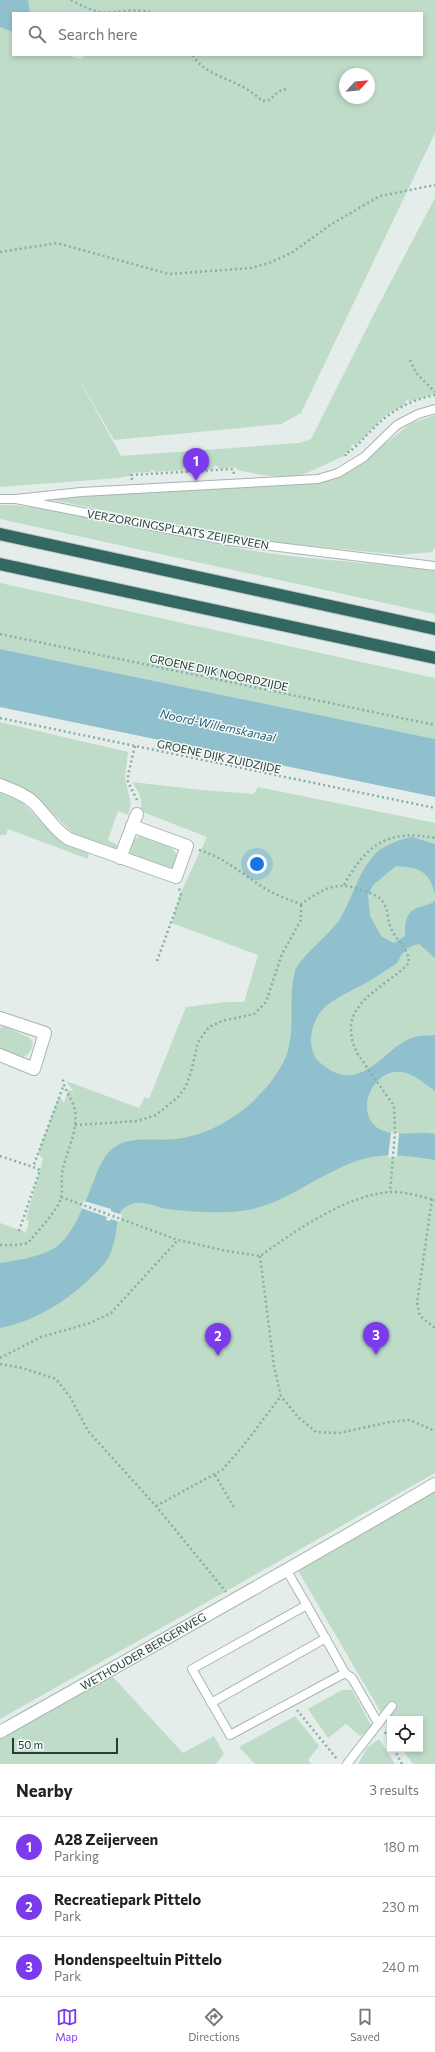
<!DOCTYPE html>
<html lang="en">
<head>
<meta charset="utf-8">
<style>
  :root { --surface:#fff; --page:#f2f2f2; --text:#222; --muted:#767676; --line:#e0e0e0; --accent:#7c3aed }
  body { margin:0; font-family:Commissioner,sans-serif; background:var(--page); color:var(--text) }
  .controls { position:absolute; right:12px; bottom:12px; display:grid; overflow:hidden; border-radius:0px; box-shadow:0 2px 6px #0003 }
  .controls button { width:36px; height:36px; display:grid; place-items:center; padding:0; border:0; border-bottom:1px solid var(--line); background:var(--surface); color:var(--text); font:20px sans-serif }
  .compass { position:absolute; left:339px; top:68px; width:36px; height:36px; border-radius:50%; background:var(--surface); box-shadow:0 2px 6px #0003; rotate:64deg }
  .scale { position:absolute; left:12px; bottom:10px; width:106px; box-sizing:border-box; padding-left:4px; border:2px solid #253d39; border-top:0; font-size:11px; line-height:14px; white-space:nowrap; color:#253d39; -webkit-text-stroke:3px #f5f9f7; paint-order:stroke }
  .you { position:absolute; left:257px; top:864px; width:14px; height:14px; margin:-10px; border:3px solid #fff; border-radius:50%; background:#1a73e8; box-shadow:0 0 0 6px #1a73e833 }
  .badge { display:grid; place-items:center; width:26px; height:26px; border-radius:50%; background:var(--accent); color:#fff; font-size:13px; font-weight:700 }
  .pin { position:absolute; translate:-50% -33px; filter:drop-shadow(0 1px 2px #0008) }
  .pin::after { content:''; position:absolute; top:21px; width:14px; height:12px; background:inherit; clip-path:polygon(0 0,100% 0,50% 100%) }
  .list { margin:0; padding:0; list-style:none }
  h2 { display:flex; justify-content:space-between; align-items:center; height:52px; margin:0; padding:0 16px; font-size:17px }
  h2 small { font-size:13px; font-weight:400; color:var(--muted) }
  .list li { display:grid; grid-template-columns:26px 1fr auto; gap:12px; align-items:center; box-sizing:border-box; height:60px; padding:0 16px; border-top:1px solid var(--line) }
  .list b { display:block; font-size:15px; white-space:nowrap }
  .list p { margin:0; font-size:13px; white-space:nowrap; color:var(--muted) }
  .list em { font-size:13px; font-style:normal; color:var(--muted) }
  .icon { flex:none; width:22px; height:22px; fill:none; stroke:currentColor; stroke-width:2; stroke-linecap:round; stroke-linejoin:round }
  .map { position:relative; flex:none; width:435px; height:1764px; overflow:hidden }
  .search { position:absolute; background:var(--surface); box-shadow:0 2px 6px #0003; left:12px; right:12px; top:12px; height:44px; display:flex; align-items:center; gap:10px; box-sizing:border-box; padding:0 14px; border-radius:0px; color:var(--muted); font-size:15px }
  .sheet { height:232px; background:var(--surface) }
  nav { display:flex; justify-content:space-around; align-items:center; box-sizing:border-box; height:56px; border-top:1px solid var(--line); background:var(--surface); font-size:11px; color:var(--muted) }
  nav a { display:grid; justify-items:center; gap:2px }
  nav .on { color:var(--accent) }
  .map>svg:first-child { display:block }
  .green { fill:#bfdcc9; fill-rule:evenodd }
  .water { fill:#90c0ce }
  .pier { fill:#e4edea }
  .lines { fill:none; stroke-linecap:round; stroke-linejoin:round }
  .service-casing { stroke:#a7b5b1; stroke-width:10 }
  .minor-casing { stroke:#a7b5b1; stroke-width:14 }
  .motorway-casing { stroke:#c2c9c8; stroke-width:14 }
  .path { stroke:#87aea5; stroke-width:2.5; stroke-dasharray:2 3; stroke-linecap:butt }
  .service { stroke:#fff; stroke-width:8 }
  .minor { stroke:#fff; stroke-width:12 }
  .motorway { stroke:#326861; stroke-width:12 }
  .labels { text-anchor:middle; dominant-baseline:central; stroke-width:3; stroke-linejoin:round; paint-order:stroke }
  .street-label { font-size:11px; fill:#253d39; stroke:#f5f9f7 }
  .water-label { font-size:12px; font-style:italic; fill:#226176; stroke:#f5f9f7 }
</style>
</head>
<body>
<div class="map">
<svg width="435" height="1764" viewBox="0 0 435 1764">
  <rect width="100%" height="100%" fill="#e4edea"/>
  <path class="green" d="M0 0H435V133L301 413 281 424 114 440 75 372 121 456 299 443 311 439 377 308 435 198V394L409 402 408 400 405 401 406 404 386 415 355 446 353 444 351 447 352 449 344 454V456C331 461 318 469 304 474 282 481 259 474 237 470L236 467 219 469 218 466H214V469L187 470 186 467H183V470L154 472V470H151V472L130 473V476L118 478 0 487V27L13 32V55H67L80 59 85 57 79 55H422V13H13ZM345 74H369V98H345Z
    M435 415V547L432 552 401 555 261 541 52 500V498L317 483C348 476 362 465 384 442L386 443 410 424Z
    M0 505C34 505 69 513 102 520 144 528 185 538 227 546 295 560 366 561 435 571V614L0 519Z
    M0 583 435 678V739L0 649Z
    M0 722 128 752 125 778 131 804 128 815 118 811 108 840 119 846 113 850 75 835 33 795 0 781Z
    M132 782 202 790 254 794 258 787 435 823V1473L0 1719V1223L26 1232 29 1222 26 1219 43 1159 38 1153 59 1096 64 1103 68 1090 74 1092 66 1081 139 1108 145 1097 149 1099 186 1007 225 1002H244L258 955 172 923 179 896 207 837 140 811C144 800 138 791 132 782Z
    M0 793 20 800 56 837 89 854 88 859 8 829 6 835H0Z
    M140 836 172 848 178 857 174 866 169 870 132 856 130 851 133 840Z
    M5 1027 30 1038 33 1044C27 1065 16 1055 0 1050V1028Z
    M435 1489V1764H413L402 1749H420V1719H390V1728L297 1569Z
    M112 1676 183 1753 214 1736 224 1754 216 1764H0V1739Z
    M342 1690H352L373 1729 360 1736 346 1724 328 1738 308 1709Z
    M295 1716 319 1746 308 1760 311 1764H255L239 1747Z
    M379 1739 395 1764H358L367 1748Z"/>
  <path class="water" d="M0 0H28L30 13H13V32L0 27Z
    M0 649 435 739V797L0 707Z
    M412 837 435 844V894C429 870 419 868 396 866L373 885 368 895 370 916 381 936 394 943 405 936C405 923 405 911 420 907 425 905 431 904 435 901V958L419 944C407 946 402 953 397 963 386 970 375 978 364 984 337 999 313 1005 311 1040 311 1046 313 1055 317 1060 327 1069 338 1077 352 1075 377 1071 390 1045 414 1037 420 1035 428 1036 435 1035V1091C426 1085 417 1076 406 1073 372 1063 350 1119 384 1131 401 1137 417 1130 435 1134V1160C414 1157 392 1153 372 1157 328 1165 291 1203 247 1210 227 1214 188 1212 168 1209 159 1208 150 1203 141 1203 136 1202 129 1205 124 1208 115 1215 118 1232 114 1242 112 1249 109 1259 104 1264 78 1294 39 1321 0 1328V1263C17 1260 35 1258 51 1250 71 1241 83 1207 91 1188 96 1176 100 1162 108 1153 125 1133 153 1142 176 1139 219 1133 256 1106 279 1070 300 1039 286 1003 295 971 298 959 332 932 340 919 353 897 358 872 376 853 385 845 400 839 412 837Z"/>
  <path class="pier" d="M391 1132 399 1133 397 1157 388 1158Z
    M84 1201 111 1209V1211L122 1215 120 1222 111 1219 110 1221 106 1220 107 1217 81 1208Z"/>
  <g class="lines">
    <g class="service-casing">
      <path id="service" d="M0 499H16L229 541 435 566
        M16 499 81 492 318 479 338 473 364 457 397 425 418 414 435 409
        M287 1571C307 1605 326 1639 345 1673L230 1735 192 1669 307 1605
        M345 1673 352 1678 378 1723
        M211 1703 326 1638
        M347 1764 392 1706"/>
    </g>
    <g class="minor-casing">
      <path id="minor" d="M0 785C12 790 25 794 34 803 46 815 54 830 69 839L176 877 187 846 132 826
        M120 858 137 814
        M0 1018 45 1033 34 1069 0 1055
        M0 1732C145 1650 291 1569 435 1484"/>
    </g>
    <g class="motorway-casing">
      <path id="motorway" d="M0 534 435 629
        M0 564 435 658"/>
    </g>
    <path class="path" d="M71 0C80 5 90 10 100 12 119 14 135 7 153 13
      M193 55C201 71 221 76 237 84 246 88 255 94 262 101L270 100C276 93 280 89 289 89
      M0 252 57 243 169 274 251 268 269 263 293 252 330 225 380 196 435 185
      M410 360 416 373 435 392
      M346 456 345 454C357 448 363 438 373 429 390 411 411 400 435 395
      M132 480 131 475 233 469 234 474
      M0 634 435 725
      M0 718 435 808
      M135 746 128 775V782L138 802
      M199 850C222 857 239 871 258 884 271 893 286 899 301 904 325 888 336 880 365 891 372 894 379 896 383 902 389 910 387 920 391 928 397 943 408 946 409 963 382 991 334 1004 357 1053L394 1106 395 1132 390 1192
      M344 885C367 844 387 829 435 838
      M157 961 181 895 179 888
      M75 1125 137 1121 156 1115 178 1097 186 1086 191 1072 198 1042 209 1027 222 1021 254 1014 266 1002 282 954 301 920V904
      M0 1156 33 1167
      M61 1197 178 1240 227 1251 260 1256C295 1231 345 1196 389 1192 404 1191 421 1197 435 1200
      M432 1199 417 1303 420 1316 435 1328
      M19 1231 40 1170 33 1167 63 1087
      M0 1245H17L28 1243C39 1229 54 1215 61 1199 63 1192 61 1182 62 1174 65 1154 78 1133 75 1111 73 1098 63 1090 63 1078
      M260 1256 274 1367 281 1396 298 1417 316 1432 339 1433 390 1422 410 1420 435 1431
      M0 1358 41 1337 90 1323 111 1313 178 1240
      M0 1364 22 1368 56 1379 70 1397 88 1431 156 1506 226 1592
      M215 1475 235 1509
      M156 1506 222 1470 243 1446 281 1396
      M297 1710 337 1759
      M385 1732 390 1741
      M394 1749 402 1764"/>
    <use href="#service" class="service"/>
    <use href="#minor" class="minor"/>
    <use href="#motorway" class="motorway"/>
  </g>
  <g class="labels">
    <g class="street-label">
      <text transform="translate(178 529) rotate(10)">VERZORGINGSPLAATS ZEIJERVEEN</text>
      <text transform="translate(219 672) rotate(12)">GROENE DIJK NOORDZIJDE</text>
      <text transform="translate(219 756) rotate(12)">GROENE DIJK ZUIDZIJDE</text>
      <text transform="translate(143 1651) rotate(-30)">WETHOUDER BERGERWEG</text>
    </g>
    <g class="water-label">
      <text transform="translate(218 725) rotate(12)">Noord-Willemskanaal</text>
    </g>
  </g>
</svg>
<div class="controls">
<button><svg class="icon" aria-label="locate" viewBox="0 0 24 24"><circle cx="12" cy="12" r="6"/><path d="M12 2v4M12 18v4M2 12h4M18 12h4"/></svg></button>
</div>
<svg class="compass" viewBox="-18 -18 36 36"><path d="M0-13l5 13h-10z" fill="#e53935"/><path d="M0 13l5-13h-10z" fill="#767676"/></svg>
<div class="scale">50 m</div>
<div class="you"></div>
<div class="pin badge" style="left:196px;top:481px">1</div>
<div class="pin badge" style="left:218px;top:1356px">2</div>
<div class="pin badge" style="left:376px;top:1355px">3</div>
<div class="search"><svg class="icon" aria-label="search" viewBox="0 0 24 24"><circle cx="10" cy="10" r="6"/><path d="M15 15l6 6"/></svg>Search here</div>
</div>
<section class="sheet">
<h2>Nearby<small>3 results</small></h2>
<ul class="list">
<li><span class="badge">1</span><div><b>A28 Zeijerveen</b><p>Parking</p></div><em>180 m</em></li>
<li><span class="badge">2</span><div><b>Recreatiepark Pittelo</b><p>Park</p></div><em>230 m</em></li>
<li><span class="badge">3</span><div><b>Hondenspeeltuin Pittelo</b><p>Park</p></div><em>240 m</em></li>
</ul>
</section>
<nav>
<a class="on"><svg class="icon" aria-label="map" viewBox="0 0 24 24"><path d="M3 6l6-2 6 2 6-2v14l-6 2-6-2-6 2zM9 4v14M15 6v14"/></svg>Map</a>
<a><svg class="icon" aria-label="directions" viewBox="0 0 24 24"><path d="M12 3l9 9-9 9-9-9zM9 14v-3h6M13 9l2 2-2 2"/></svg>Directions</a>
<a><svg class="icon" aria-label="saved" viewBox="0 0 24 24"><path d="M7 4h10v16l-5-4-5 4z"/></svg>Saved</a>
</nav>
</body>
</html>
